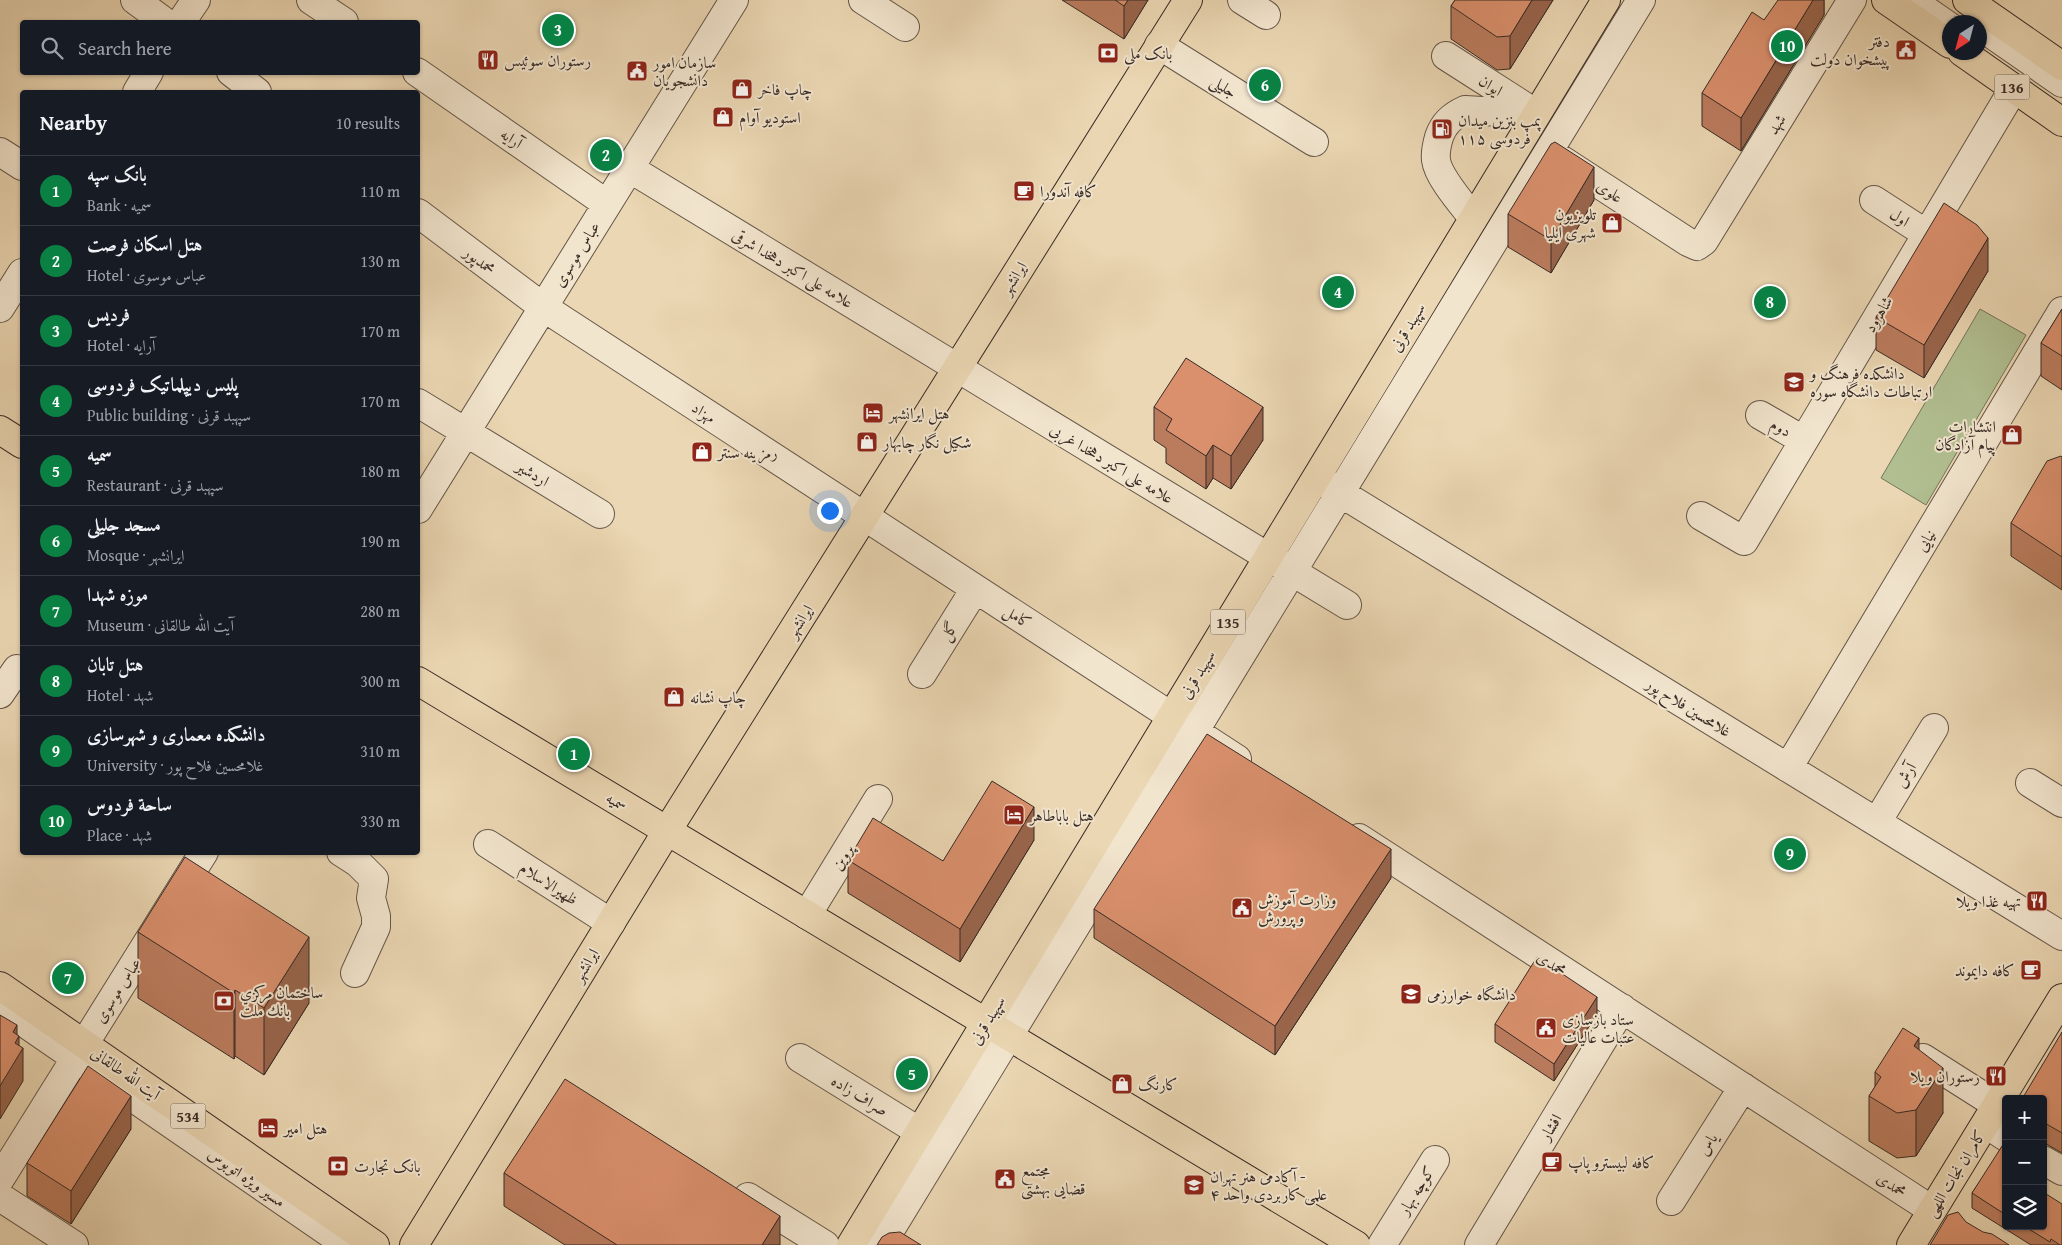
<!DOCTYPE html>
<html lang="en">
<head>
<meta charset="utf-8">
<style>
  :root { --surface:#171b24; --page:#242831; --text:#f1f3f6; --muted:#9ea1a6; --line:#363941; --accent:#0b8043 }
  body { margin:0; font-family:"Gentium Book Plus",Amiri,serif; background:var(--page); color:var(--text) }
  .controls { position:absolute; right:15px; bottom:15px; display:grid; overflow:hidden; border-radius:5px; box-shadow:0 1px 4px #0004 }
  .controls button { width:45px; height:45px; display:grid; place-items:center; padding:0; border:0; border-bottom:1px solid var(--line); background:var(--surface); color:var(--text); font:25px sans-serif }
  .compass { position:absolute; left:1942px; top:15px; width:45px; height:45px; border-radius:50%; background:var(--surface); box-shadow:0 1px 4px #0004; rotate:216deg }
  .you { position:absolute; left:829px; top:510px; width:18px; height:18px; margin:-12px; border:4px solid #fff; border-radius:50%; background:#1a73e8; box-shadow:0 0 0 8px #1a73e833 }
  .badge { display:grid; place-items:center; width:32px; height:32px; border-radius:50%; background:var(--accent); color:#fff; font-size:16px; font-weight:700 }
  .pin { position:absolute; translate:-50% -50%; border:2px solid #fff; box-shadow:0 1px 5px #0006 }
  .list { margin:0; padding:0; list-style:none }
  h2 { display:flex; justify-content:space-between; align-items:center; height:65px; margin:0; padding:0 20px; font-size:21px }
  h2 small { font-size:16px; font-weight:400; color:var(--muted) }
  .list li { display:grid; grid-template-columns:32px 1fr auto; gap:15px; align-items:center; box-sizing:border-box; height:70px; padding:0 20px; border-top:1px solid var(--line) }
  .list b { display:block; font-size:19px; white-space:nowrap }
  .list p { margin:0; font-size:16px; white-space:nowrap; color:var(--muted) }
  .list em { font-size:16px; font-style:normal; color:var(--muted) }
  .icon { flex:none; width:28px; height:28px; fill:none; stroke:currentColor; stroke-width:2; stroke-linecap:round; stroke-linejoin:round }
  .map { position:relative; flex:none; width:2062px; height:1245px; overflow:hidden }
  .search { position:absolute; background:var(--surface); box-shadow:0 1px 4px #0004; left:20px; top:20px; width:400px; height:55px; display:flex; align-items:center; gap:12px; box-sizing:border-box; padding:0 18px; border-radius:5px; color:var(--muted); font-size:19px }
  .panel { position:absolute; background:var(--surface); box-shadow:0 1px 4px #0004; left:20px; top:90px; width:400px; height:765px; border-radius:5px }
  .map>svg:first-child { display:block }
  .green { fill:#b1bf91; stroke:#74755c }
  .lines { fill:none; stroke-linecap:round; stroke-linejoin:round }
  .minor-casing { stroke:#655649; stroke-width:30 }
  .major-casing { stroke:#382b26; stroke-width:30 }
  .minor { stroke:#f2e5ce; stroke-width:28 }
  .major { stroke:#ebd7b3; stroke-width:28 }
  .wall { fill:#bb7c5e; stroke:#382b26 }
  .shaded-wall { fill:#99654c; stroke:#382b26 }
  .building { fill:#da906d; stroke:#382b26 }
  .labels { text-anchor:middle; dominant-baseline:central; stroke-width:4; stroke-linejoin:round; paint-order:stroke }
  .shield { fill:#f2e5ce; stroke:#706358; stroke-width:1 }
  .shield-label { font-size:15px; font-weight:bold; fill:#382b26 }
  .poi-label { font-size:16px; fill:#382b26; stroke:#f2e5ce; text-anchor:start }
  .street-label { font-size:16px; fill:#382b26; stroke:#f2e5ce }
</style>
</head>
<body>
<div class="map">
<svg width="2062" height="1245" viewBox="0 0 2062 1245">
  <rect width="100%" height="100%" fill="#ebd7b3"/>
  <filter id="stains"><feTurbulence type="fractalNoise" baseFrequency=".004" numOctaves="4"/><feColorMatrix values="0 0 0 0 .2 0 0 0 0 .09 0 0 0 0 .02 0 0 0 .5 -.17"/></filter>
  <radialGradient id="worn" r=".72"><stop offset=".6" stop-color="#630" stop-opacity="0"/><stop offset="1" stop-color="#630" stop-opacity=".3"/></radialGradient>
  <path class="green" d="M1980 309 2026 335 1926 505 1881 478Z"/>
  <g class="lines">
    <g class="minor-casing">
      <path id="minor" d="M135 0 165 22
        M311 0 344 22
        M863 0 905 27
        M1242 0 1266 15
        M1911 0 1950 27
        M181 22 196 0
        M1980 26 2062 83
        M1159 45 1314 142
        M1446 56 1535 113
        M231 72 257 92
        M417 72 607 204
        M137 92 149 72
        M0 152 22 166
        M1562 160 1688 242 1697 246 1704 241 1852 0
        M629 168 1347 605
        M1874 200 1925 233
        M418 213 543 307 1237 759
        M1473 218C1463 205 1438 177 1436 160 1435 152 1437 144 1439 137 1444 123 1452 116 1465 110L1536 114
        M0 308 22 273
        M418 403 600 514
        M1760 415 1803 440
        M1326 484 2062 936
        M418 509 734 0
        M1701 516 1744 541 2014 88
        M922 674 975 589
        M0 694 17 669 22 673
        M1788 768 2062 311
        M2030 783 2062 803
        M1877 822 1934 728
        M1359 838 1932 1210
        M488 844 611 923
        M341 852 358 863 374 879 371 898 376 916V927L355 973
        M807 915 878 799
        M0 1006 347 1245
        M800 1058 920 1132
        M1923 1058 1997 1105
        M1986 1124 2006 1137
        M2043 1160 2062 1171
        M0 1179 204 852
        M0 1197 74 1245
        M748 1197 825 1245
        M1671 1201 1743 1087
        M881 1245 1641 0
        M1382 1245 1435 1160
        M1479 1245 1622 1008"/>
    </g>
    <g class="major-casing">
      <path id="major" d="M1886 0 1950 44
        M1967 0 2062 66
        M1962 52 2062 122
        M0 430 22 444
        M418 681 1356 1245
        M0 986 375 1245
        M414 1245 667 831 1188 0
        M851 1245 1606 0
        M1911 1245 2062 998"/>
    </g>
    <use href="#minor" class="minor"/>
    <use href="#major" class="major"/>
  </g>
  <path class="wall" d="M1062 0H1148L1124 39Z
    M1455 0H1553L1510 69 1497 70 1451 39V6Z
    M1824 0V15L1741 151 1702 126V93L1764 20Z
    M1594 200 1551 273 1508 247V214Z
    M1988 271 1924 378 1876 350V317Z
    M2062 309V390L2041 376V343Z
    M1154 407 1263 440 1231 489 1213 478 1206 489 1166 463V448L1154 440Z
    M2062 457V590L2011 556V523Z
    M1034 840 960 962 848 893V860L943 861Z
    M1391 878 1275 1055 1094 938V909Z
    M138 932 309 1003 264 1075 235 1056 234 1059 138 998Z
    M1597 1014 1554 1081 1495 1042V1024Z
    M2062 1032V1153L2043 1142V1099Z
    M1919 1050 1943 1113 1916 1156 1897 1158 1869 1141V1096L1875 1087V1072Z
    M131 1129 71 1224 27 1196V1163Z
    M2006 1144V1226H2043L2062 1245H2031L1972 1208V1193Z
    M504 1173 780 1245H565L504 1206Z"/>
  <path class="shaded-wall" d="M1128 0H1148L1124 39V6Z
    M1532 0H1553L1510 69V36Z
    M1813 0H1824V15L1741 151V118Z
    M1594 167V200L1551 273V240Z
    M1988 238V271L1924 378V345Z
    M1263 407V440L1231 489V456Z
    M1213 445V478L1206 489V456Z
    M1034 807V840L960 962V929Z
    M1391 849V878L1275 1055V1026Z
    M309 937V1003L264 1075V1008Z
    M235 990V1056L234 1059V993Z
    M1597 997V1014L1554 1081V1064Z
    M17 1025V1039L19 1036V1054L23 1048V1081L0 1119V1086L13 1032Z
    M1919 1038V1084L1914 1046Z
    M1943 1068V1113L1916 1156V1110Z
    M131 1096V1129L71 1224V1191Z
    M780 1216V1245H762Z"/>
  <path class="building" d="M1115 0H1128L1124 6Z
    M1455 0H1532L1510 36 1497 37 1451 6Z
    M1778 0H1813L1741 118 1702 93 1752 12 1764 20Z
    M1555 142 1594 167 1551 240 1508 214 1551 144Z
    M1944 203 1977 225 1988 238 1924 345 1876 317Z
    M2062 309V356L2041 343Z
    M1186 358 1263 407 1231 456 1213 445 1206 456 1166 430 1172 419 1154 407Z
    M2061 456 2062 457V557L2011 523 2047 461Z
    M1207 734 1391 849 1275 1026 1094 909Z
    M992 781 1034 807 960 929 848 860 873 818 943 861Z
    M185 857 309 937 264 1008 235 990 234 993 138 932Z
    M1537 957 1597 997 1554 1064 1495 1024Z
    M0 1015 17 1025 13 1032 19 1036 15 1043 23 1048 0 1086Z
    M1903 1028 1919 1038 1914 1046 1943 1068 1916 1110 1897 1113 1869 1096 1881 1077 1875 1072Z
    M2062 1032V1133L2043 1122V1099H2022Z
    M88 1066 131 1096 71 1191 27 1163Z
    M565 1079 780 1216 762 1245H617L504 1173Z
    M2004 1143 2006 1144V1215L1972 1193Z
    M2043 1192 2062 1204V1245H2060L2051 1239 2050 1242 2024 1226H2043Z
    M1958 1212 1966 1222 1983 1232 1992 1234 2009 1245H1930L1948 1215Z
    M900 1232 921 1245H877L882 1237 889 1233Z"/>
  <defs>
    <g id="civic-square" transform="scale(1.125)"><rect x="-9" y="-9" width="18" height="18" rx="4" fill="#8f2418" stroke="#f2e5ce"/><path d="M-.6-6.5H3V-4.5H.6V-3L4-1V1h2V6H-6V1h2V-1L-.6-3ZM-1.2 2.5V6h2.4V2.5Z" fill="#fff"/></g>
    <g id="bank-square" transform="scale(1.125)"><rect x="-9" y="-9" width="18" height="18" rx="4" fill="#8f2418" stroke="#f2e5ce"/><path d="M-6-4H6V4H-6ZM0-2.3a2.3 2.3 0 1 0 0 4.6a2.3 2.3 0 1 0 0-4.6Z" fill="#fff"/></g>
    <g id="restaurant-square" transform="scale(1.125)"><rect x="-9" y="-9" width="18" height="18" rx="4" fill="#8f2418" stroke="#f2e5ce"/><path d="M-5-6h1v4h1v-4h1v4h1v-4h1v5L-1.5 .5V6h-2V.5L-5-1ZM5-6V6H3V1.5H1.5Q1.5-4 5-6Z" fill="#fff"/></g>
    <g id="shop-square" transform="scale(1.125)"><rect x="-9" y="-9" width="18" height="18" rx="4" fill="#8f2418" stroke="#f2e5ce"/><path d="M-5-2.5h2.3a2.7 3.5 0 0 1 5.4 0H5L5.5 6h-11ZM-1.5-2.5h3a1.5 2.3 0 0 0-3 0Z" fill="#fff"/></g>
    <g id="fuel-square" transform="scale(1.125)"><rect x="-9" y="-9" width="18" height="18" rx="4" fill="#8f2418" stroke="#f2e5ce"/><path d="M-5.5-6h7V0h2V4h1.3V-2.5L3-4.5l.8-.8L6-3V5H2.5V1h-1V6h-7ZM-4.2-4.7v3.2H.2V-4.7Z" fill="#fff"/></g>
    <g id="cafe-square" transform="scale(1.125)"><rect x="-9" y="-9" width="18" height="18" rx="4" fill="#8f2418" stroke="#f2e5ce"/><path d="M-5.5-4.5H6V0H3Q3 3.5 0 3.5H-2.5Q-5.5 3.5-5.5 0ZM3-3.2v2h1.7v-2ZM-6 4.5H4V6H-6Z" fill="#fff"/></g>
    <g id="university-square" transform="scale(1.125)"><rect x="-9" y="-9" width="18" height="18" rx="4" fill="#8f2418" stroke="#f2e5ce"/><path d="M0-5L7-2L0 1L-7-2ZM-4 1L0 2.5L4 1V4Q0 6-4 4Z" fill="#fff"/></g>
    <g id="hotel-square" transform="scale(1.125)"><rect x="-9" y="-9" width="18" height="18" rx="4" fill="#8f2418" stroke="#f2e5ce"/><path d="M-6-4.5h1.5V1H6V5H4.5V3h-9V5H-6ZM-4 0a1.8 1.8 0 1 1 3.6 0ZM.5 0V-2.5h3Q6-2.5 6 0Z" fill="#fff"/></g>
  </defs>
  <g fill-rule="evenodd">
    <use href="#civic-square" x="1906" y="50"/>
    <use href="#bank-square" x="1108" y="53"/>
    <use href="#restaurant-square" x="488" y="60"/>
    <use href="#civic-square" x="637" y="71"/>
    <use href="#shop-square" x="742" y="89"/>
    <use href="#shop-square" x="723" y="117"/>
    <use href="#fuel-square" x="1442" y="129"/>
    <use href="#cafe-square" x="1024" y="191"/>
    <use href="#shop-square" x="1612" y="223"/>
    <use href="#university-square" x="1794" y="382"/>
    <use href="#hotel-square" x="873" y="413"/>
    <use href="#shop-square" x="2012" y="435"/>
    <use href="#shop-square" x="867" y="442"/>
    <use href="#shop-square" x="702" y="452"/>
    <use href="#shop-square" x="674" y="697"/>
    <use href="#hotel-square" x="1014" y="815"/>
    <use href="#restaurant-square" x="2037" y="901"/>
    <use href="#civic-square" x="1242" y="908"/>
    <use href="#cafe-square" x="2031" y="970"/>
    <use href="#university-square" x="1411" y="994"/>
    <use href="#bank-square" x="224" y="1001"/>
    <use href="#civic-square" x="1546" y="1028"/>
    <use href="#restaurant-square" x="1996" y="1076"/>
    <use href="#shop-square" x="1122" y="1084"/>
    <use href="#hotel-square" x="268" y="1128"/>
    <use href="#cafe-square" x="1552" y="1162"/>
    <use href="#bank-square" x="338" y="1166"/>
    <use href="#civic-square" x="1005" y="1179"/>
    <use href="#university-square" x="1194" y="1185"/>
  </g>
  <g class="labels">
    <g class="shield">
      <rect x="1994.5" y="74.5" width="35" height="25" rx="4"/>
      <rect x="1210.5" y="609.5" width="35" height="25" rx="4"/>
      <rect x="170.5" y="1103.5" width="35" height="25" rx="4"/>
    </g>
    <g class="shield-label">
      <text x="2012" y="87">136</text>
      <text x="1228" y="622">135</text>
      <text x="188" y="1116">534</text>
    </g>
    <g class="poi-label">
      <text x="1890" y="41" text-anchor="end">دفتر<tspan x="1890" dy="18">پیشخوان دولت</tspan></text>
      <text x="1124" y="53">بانک ملی</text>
      <text x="504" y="60">رستوران سوئیس</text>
      <text x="653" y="62">سازمان امور<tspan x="653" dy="18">دانشجویان</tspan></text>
      <text x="758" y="89">چاپ فاخر</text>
      <text x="739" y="117">استودیو آوام</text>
      <text x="1458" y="120">پمپ بنزین میدان<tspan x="1458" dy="18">فردوسی ۱۱۵</tspan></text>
      <text x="1040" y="191">کافه آندورا</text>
      <text x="1596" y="214" text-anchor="end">تلویزیون<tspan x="1596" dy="18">شهری ایلیا</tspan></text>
      <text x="1810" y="373">دانشکده فرهنگ و<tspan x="1810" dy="18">ارتباطات دانشگاه سوره</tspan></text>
      <text x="889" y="413">هتل ایرانشهر</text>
      <text x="1996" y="426" text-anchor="end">انتشارات<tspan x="1996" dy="18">پیام آزادگان</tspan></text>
      <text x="883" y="442">شکیل نگار چابهار</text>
      <text x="718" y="452">رمزینه سنتر</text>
      <text x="690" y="697">چاپ نشانه</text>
      <text x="1030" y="815">هتل باباطاهر</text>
      <text x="1258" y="899">وزارت آموزش<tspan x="1258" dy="18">و پرورش</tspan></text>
      <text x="2021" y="901" text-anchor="end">تهیه غذا ویلا</text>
      <text x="2015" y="970" text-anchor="end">کافه دایموند</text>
      <text x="240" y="992">ساختمان مركزي<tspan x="240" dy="18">بانك ملت</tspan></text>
      <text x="1427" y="994">دانشگاه خوارزمی</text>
      <text x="1562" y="1019">ستاد بازسازی<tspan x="1562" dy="18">عتبات عالیات</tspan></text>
      <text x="1980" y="1076" text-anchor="end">رستوران ویلا</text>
      <text x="1138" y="1084">کارنگ</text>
      <text x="284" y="1128">هتل امیر</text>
      <text x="1568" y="1162">کافه لبیسترو پاپ</text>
      <text x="354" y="1166">بانک تجارت</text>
      <text x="1021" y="1170">مجتمع<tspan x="1021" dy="18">قضایی بهشتی</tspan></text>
      <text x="1210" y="1176">آکادمی هنر تهران -<tspan x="1210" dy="18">علمی کاربردی واحد ۴</tspan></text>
    </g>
    <g class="street-label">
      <text transform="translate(1491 85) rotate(33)">ایوان</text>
      <text transform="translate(1224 86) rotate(32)">جلیلی</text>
      <text transform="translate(1776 124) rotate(-58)">شهد</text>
      <text transform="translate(512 138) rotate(35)">آرایه</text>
      <text transform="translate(1610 191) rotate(33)">علوی</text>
      <text transform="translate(1900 217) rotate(33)">اول</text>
      <text transform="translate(576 254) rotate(-58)">عباس موسوی</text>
      <text transform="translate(480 260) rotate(37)">محمدپور</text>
      <text transform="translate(793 268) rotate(31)">علامه علی اکبر دهخدا شرقی</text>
      <text transform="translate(1013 278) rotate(-58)">ایرانشهر</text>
      <text transform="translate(1878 314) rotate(-59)">شاهرود</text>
      <text transform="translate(1407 327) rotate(-59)">سپهبد قرنی</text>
      <text transform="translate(704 412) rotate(33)">مهزاد</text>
      <text transform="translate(1781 427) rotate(29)">دوم</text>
      <text transform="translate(1112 463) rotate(31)">علامه علی اکبر دهخدا غربی</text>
      <text transform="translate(533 473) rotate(31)">اردشیر</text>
      <text transform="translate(1925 540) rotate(-59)">نیایی</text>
      <text transform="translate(1018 616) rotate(33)">کامل</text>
      <text transform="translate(799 621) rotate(-58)">ایرانشهر</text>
      <text transform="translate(948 631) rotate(-58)">گل</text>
      <text transform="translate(1197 674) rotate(-59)">سپهبد قرنی</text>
      <text transform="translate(1689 707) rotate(32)">غلامحسین فلاح‌ پور</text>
      <text transform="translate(1905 775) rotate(-59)">آرش</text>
      <text transform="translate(617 801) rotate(31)">سمیه</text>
      <text transform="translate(842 857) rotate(-58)">پروین</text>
      <text transform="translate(549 883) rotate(33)">ظهیرالاسلام</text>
      <text transform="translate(1552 963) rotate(33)">محمدی</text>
      <text transform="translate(585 965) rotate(-59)">ایرانشهر</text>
      <text transform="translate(117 990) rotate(-58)">عباس موسوی</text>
      <text transform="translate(987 1020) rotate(-59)">سپهبد قرنی</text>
      <text transform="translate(126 1073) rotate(35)">آیت الله طالقانی</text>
      <text transform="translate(860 1095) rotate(32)">صراف زاده</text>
      <text transform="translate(1550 1127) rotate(-59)">افشار</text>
      <text transform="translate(1707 1144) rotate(-58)">یاس</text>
      <text transform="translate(1955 1173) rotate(-58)">کامران نجات اللهی</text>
      <text transform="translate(247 1177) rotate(35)">مسیر ویژه اتوبوس</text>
      <text transform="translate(1892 1184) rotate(33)">محمدی</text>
      <text transform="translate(1416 1190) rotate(-58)">کوچه بهار</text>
    </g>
  </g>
  <rect width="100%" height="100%" filter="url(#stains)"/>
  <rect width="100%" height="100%" fill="url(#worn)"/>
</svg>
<div class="controls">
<button>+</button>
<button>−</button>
<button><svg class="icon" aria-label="layers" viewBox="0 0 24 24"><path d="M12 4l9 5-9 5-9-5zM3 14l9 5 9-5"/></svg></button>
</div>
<svg class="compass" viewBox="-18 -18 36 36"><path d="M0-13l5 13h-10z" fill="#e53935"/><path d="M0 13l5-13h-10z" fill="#9ea1a6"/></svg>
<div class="you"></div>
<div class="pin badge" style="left:574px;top:754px">1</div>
<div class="pin badge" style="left:606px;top:155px">2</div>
<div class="pin badge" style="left:558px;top:30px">3</div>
<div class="pin badge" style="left:1338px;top:292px">4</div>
<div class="pin badge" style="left:912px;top:1074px">5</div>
<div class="pin badge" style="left:1265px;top:85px">6</div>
<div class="pin badge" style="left:68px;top:978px">7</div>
<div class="pin badge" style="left:1770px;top:302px">8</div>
<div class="pin badge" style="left:1790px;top:854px">9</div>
<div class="pin badge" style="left:1787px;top:46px">10</div>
<div class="search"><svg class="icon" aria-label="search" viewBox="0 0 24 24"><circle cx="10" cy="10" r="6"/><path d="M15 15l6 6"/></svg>Search here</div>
<section class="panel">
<h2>Nearby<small>10 results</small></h2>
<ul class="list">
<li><span class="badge">1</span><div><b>بانک سپه</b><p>Bank · سمیه</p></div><em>110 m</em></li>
<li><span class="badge">2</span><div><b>هتل اسکان فرصت</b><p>Hotel · عباس موسوی</p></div><em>130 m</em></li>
<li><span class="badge">3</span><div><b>فردیس</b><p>Hotel · آرایه</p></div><em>170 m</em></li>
<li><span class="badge">4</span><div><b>پلیس دیپلماتیک فردوسی</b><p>Public building · سپهبد قرنی</p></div><em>170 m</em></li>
<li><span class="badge">5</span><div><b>سمیه</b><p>Restaurant · سپهبد قرنی</p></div><em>180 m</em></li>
<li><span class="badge">6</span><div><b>مسجد جلیلی</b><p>Mosque · ایرانشهر</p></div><em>190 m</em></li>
<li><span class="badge">7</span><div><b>موزه شهدا</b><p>Museum · آیت الله طالقانی</p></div><em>280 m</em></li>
<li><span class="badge">8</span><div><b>هتل تابان</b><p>Hotel · شهد</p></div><em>300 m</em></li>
<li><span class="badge">9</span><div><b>دانشکده معماری و شهرسازی</b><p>University · غلامحسین فلاح‌ پور</p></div><em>310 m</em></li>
<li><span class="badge">10</span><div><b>ساحة فردوس</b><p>Place · شهد</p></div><em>330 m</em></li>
</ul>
</section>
</div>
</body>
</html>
